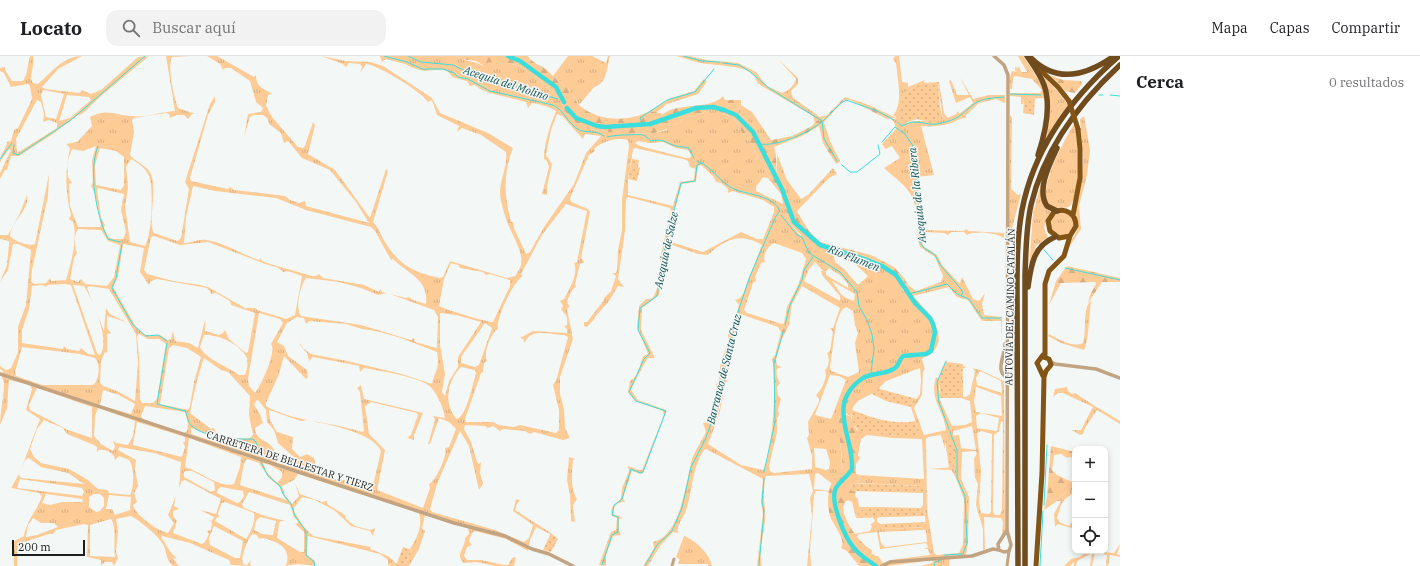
<!DOCTYPE html>
<html lang="es">
<head>
<meta charset="utf-8">
<style>
  :root { --surface:#fff; --page:#f2f2f2; --text:#202124; --muted:#757577; --line:#e0e0e0 }
  body { margin:0; font-family:"IBM Plex Serif",serif; background:var(--page); color:var(--text) }
  .controls { position:absolute; right:12px; bottom:12px; display:grid; overflow:hidden; border-radius:8px; box-shadow:0 2px 6px #0003 }
  .controls button { width:36px; height:36px; display:grid; place-items:center; padding:0; border:0; border-bottom:1px solid var(--line); background:var(--surface); color:var(--text); font:20px sans-serif }
  .scale { position:absolute; left:12px; bottom:10px; width:73px; box-sizing:border-box; padding-left:4px; border:2px solid #1c1d1d; border-top:0; font-size:11px; line-height:14px; white-space:nowrap; color:#1c1d1d; -webkit-text-stroke:3px #f3f8f7; paint-order:stroke }
  .list { margin:0; padding:0; list-style:none }
  h2 { display:flex; justify-content:space-between; align-items:center; height:52px; margin:0; padding:0 16px; font-size:17px }
  h2 small { font-size:13px; font-weight:400; color:var(--muted) }
  .icon { flex:none; width:22px; height:22px; fill:none; stroke:currentColor; stroke-width:2; stroke-linecap:round; stroke-linejoin:round }
  .map { position:relative; flex:none; width:1120px; height:510px; overflow:hidden }
  header { display:flex; align-items:center; gap:24px; box-sizing:border-box; height:56px; padding:0 20px; background:var(--surface); border-bottom:1px solid var(--line) }
  header strong { font-size:19px }
  nav { display:flex; gap:22px; margin-inline-start:auto; font-size:14px }
  .search { width:280px; height:36px; background:var(--page); display:flex; align-items:center; gap:10px; box-sizing:border-box; padding:0 14px; border-radius:12px; color:var(--muted); font-size:15px }
  main { display:flex }
  aside { flex:1; background:var(--surface) }
  .map>svg:first-child { display:block }
  .grass { fill:url(#grass-tufts); fill-rule:evenodd }
  .forest { fill:url(#forest-firs) }
  .park { fill:url(#park-dots) }
  .lines { fill:none; stroke-linecap:round; stroke-linejoin:round }
  .stream { stroke:#3adfdd; stroke-width:1 }
  .river { stroke:#3adfdd; stroke-width:4.5 }
  .minor { stroke:#c2a382; stroke-width:3 }
  .tertiary { stroke:#c2a382; stroke-width:3.5 }
  .trunk { stroke:#825416; stroke-width:5 }
  .motorway { stroke:#704b1e; stroke-width:5.5 }
  .trunk-bridge { stroke:#825416; stroke-width:5 }
  .labels { text-anchor:middle; dominant-baseline:central; stroke-width:3; stroke-linejoin:round; paint-order:stroke }
  .street-label { font-size:10px; fill:#1c1d1d; stroke:#f3f8f7 }
  .water-label { font-size:11px; font-style:italic; fill:#0f5352; stroke:#f3f8f7 }
</style>
</head>
<body>
<header>
<strong>Locato</strong>
<div class="search"><svg class="icon" aria-label="search" viewBox="0 0 24 24"><circle cx="10" cy="10" r="6"/><path d="M15 15l6 6"/></svg>Buscar aquí</div>
<nav><a>Mapa</a><a>Capas</a><a>Compartir</a></nav>
</header>
<main>
<div class="map">
<svg width="1120" height="510" viewBox="0 0 1120 510">
  <defs>
    <pattern id="grass-tufts" width="24" height="20" patternUnits="userSpaceOnUse"><rect width="24" height="20" fill="#fdcb96"/><path d="M3 7l-1-3M5 7V3M7 7l1-3M15 17l-1-3M17 17v-4M19 17l1-3" fill="none" stroke="#d8ae81"/></pattern>
    <pattern id="forest-firs" width="22" height="20" patternUnits="userSpaceOnUse"><rect width="22" height="20" fill="#fdcb96"/><path d="M5 1l3.5 6h-7zM16 11l3.5 6h-7z" fill="#d8ae81"/></pattern>
    <pattern id="park-dots" width="8" height="8" patternUnits="userSpaceOnUse"><rect width="8" height="8" fill="#fdcb96"/><path d="M2 2h.1M6 6h.1" fill="none" stroke="#d8ae81" stroke-width="1.8" stroke-linecap="round"/></pattern>
  </defs>
  <rect width="100%" height="100%" fill="#f3f8f7"/>
  <path class="grass" d="M30 0H33C35 7 31 15 31 23L33 27 38 28C51 17 63 0 82 0L58 13 42 31 45 33 79 37 82 34 91 38 101 34 138 1 149 0 101 40 82 58 78 59 53 78 19 100H11L7 114H5L0 123V117L11 94 9 93 0 106C0 96 7 93 7 86L11 85 14 74 18 72 32 43 30 30 28 28 11 31 4 17 0 15V12L5 11V14L12 25H23L26 19ZM43 34 64 38 56 63 46 61 41 39ZM67 39 89 41 91 44 70 62 59 65ZM37 44 41 46 44 57 43 66 49 64 57 67V72L17 97 16 83Z
    M166 0H192L172 1C167 9 174 42 178 52L195 58H192L188 63 184 59H177L170 62 169 58 166 57 134 62 132 64 134 76 130 99C135 106 147 109 151 118 158 135 147 166 154 177L177 185 181 182 189 133 185 126 210 48 215 40V46L208 59 190 122 191 125 228 133 230 131 234 134 285 140 290 144 299 147 305 145 306 150 369 167 356 146 330 114 302 102 288 85 284 87 281 77 269 68 268 63 263 59H253L250 61 244 81 248 58 261 56 263 52 256 46 250 25 231 12H225L223 14 220 8 207 0H217L254 21 256 19C256 32 264 32 272 38L268 39 266 50 272 61 298 91 303 92 305 90 313 66 315 69 308 98 335 114 370 162 386 113 388 115 373 166C379 172 380 178 385 186 400 210 413 216 440 222L443 221 450 205 507 222 515 220C517 217 520 213 521 209 524 197 512 179 508 168 505 161 503 153 501 145 497 127 508 113 506 96L481 79 462 72 457 76 459 70 437 59 432 44 428 46C422 36 378 9 366 8L360 17 362 11 360 8 349 7 346 11 343 8 321 0 346 5 370 6 383 10 432 42 440 57 488 77 513 92C503 118 504 139 511 166H513L514 172 526 198 530 196 544 171 574 128 586 97 601 80 585 78 583 83 562 60 557 58 551 74 546 99 552 108 547 130V139L542 138 549 111 547 105 544 103C544 86 550 71 556 55 551 51 539 48 532 47L528 52 526 46 490 37 480 33 475 29 470 30 467 25 452 21C447 8 430 17 420 14 414 13 410 10 405 8 399 6 392 5 386 3L382 6 380 0H456C464 6 474 4 483 10L487 5 518 9 540 24 562 45V49L574 65 593 74 622 77 625 76 629 78 654 77 667 74V70L678 68 686 60 703 57 708 53H715L737 65 742 77 753 89 755 97 764 108 768 119 788 142 777 120V98L787 124 801 143 809 138 833 112 837 118 829 122 796 156 795 154H786L789 166 804 184 810 196 834 200 835 206 844 213 858 229 868 220 855 208 841 201C851 202 884 209 889 218 891 222 893 227 895 230L901 231 903 235 910 234 908 229 916 235 938 227 941 226 943 220 935 201 920 191C917 182 918 173 917 163 915 134 904 130 884 112L900 102 892 90 885 93 882 88 896 73 894 66 891 63H895L896 61 893 59C904 49 897 20 896 7L893 3 895 0H899L902 26 908 27V31L925 24 924 26 904 37 902 49 905 68C921 61 928 69 943 64L938 26H939L944 57 948 62 956 58 958 55 959 58 973 47 970 41 956 47 949 25 951 24 957 39H969L960 21 973 43 989 39H1005V47L996 43 979 47 966 59V62C959 62 957 65 951 67 941 70 931 71 921 70L934 119 917 121 922 174 963 175 967 173 968 175 1004 177V182C998 177 974 174 967 179L964 176H951L948 179 944 177 925 176H922L921 184 923 190 937 199 942 209 959 227H960L962 221 973 243 979 245 985 237 982 248 984 259 1002 261V285L1001 265H982L968 244 957 241 949 231 913 240C925 253 951 278 932 297 929 300 925 300 922 303L925 313 923 316 922 339 914 352 924 379 946 374C944 353 929 345 936 321L939 323V342L952 370 965 369 972 366 970 345 961 342 963 310 980 314 1004 325 1005 474 1002 478 1003 466 1001 462 984 461 985 493 983 494V473L976 449 978 428 975 422 974 403 977 397 975 395 962 396 961 423 969 441 968 486 966 499 950 500 949 510H921L932 507 933 504 888 510H859L856 506 866 509 876 504V500H878L883 507 890 504 930 499 928 493H924L928 491 926 487 880 493 877 476 859 478 857 481 854 478 870 475 872 470 870 469 875 465 872 460H877V466L881 468 883 473 926 471 924 452H921L923 449V430L858 427 860 419 924 423 922 383 892 382 867 379V375L896 380H920L911 351 920 338 921 325 920 312 886 325 875 336 858 345 853 351 851 361 846 357 839 360 842 415 841 419 831 427 818 417 815 418 814 433 830 435 829 437 826 435H816L814 439 810 495 811 510H807L812 460 810 442 813 435 809 418 766 420C763 432 764 443 765 454 767 472 757 492 762 510H757L763 458 761 446 763 423 706 393 704 394C691 414 693 436 685 457 682 463 676 471 678 477L673 476 660 490 648 510H643L654 492 653 486C681 480 686 425 692 403 695 395 702 384 706 376L703 367 710 365 712 359 717 339 716 329 719 323 721 305 728 286V278L731 277 739 249 735 244 740 242 743 238 761 191 762 189C741 176 725 183 708 199L698 198 669 188 667 191 659 239 642 252 641 274 655 302H648C646 304 632 331 631 334L638 344 666 354V356L643 417 641 418 632 415 623 442 625 446C617 446 613 450 614 458L623 462 619 463V475L621 479 613 480 606 499V510L599 509 611 476 616 474 617 462 612 460C609 448 617 450 621 442L622 432 629 415 628 410 639 414H642L664 359 663 355 635 345 628 336 630 325 637 319 643 300 648 298 637 271 639 250 646 243H651C658 239 662 210 660 203L671 154 670 152 628 141 626 143 625 175 618 223 624 231 618 230 609 245 595 261V262L587 271 584 270V266H587L604 244V242L611 235 616 220 612 217H616L617 214 618 194 622 174V144L629 90 628 84C616 81 603 85 594 93L595 95 589 99 570 142 571 146 588 153 590 156 581 202 584 206 580 208 575 228 576 231 572 234 567 245 570 252 568 251 567 253 573 283 560 321V338L564 353 565 372 570 382 563 384 534 376 530 378 525 375 503 373 500 375 493 370 488 372 485 370 465 369 464 373 471 386 477 406 479 408 481 406 480 417 483 428 479 434 469 390 460 375 437 428 430 453 432 456 495 474 524 486 529 482 533 469 513 455 516 443 520 444 517 448 515 454 551 477 550 478 536 471 530 484 528 495 506 483 475 475 472 477 469 485 472 489 467 491 464 500 467 504H481L504 509H508L512 502 516 501 514 510H496L476 506 464 507C454 499 466 491 465 482L469 478 468 472 425 459 422 472 425 475 419 493 409 510H405L412 494 410 493C417 482 423 470 419 457L298 418 294 424 282 430 285 439 292 448 299 440 295 427 300 438 322 446 327 445V448L345 459 346 463 355 470 370 474 375 472 373 480 370 475 351 470 334 454 315 444 302 441 294 452V455L304 471 313 480 371 491 370 493 388 500 394 505 388 510V504L380 498 308 480 307 499 314 504 316 510 298 508 284 510 286 509C293 491 274 484 261 482L259 483 257 479 252 478C248 483 240 501 243 508L247 509 251 504 250 508 251 510 231 509 229 504 190 487 162 480 161 481C166 488 171 499 177 502L173 503 179 510H173C166 504 167 498 164 490 160 481 139 464 131 460L116 463 118 475 116 496 118 502 114 510 112 506H105L101 510V504L87 501 88 469 84 468 56 474 53 478H49L18 488 17 510H14L13 489 11 487 24 480C26 465 37 455 42 440L39 437 11 432 19 418 20 421 22 422 84 428 68 417 41 411 29 402 25 404 20 416 40 363 26 354 32 333 30 329 9 324 7 352 0 369C0 355 4 342 4 328 4 323 1 321 1 317L4 316 0 313V310L6 314 11 312 18 296V271L26 249 31 194 18 188H13L8 214 0 226 7 209 9 189V185L0 183V179H8L19 159 27 139C30 154 11 165 10 180 14 185 29 191 35 188L49 118 48 140 32 214 31 226 35 228 46 227 50 222 51 225 66 224C71 207 78 183 73 166L69 163 71 159C65 137 65 113 70 92L66 88 77 86 92 70 90 61C108 52 114 59 132 60 145 62 161 56 175 55ZM638 85 649 87 663 86 676 92 688 94 691 99 690 102H686L640 90 635 87ZM96 90 92 104 93 126 91 130 95 138 101 169 100 171H78L70 150 69 128 72 127 68 121 67 107 72 93 83 95ZM100 92 116 95 124 101V129L121 134 96 129 95 109ZM635 92 683 103 688 105 690 111 695 113 694 124 680 126 673 150 628 139V123L633 94ZM131 103C138 107 146 112 149 120 154 133 152 178 145 190L130 186 125 150 128 132 126 111ZM701 109 713 120 716 126 721 127 728 133V137L733 135 763 144 774 151V156L763 183H757L741 176 703 196 668 185 675 152 682 128 696 126 698 110ZM763 121 768 122 781 138 783 148 756 135V131ZM193 130 215 135 276 142 306 154 371 171 375 175 391 204 393 203C408 218 429 223 426 248L413 244 409 241 406 242 382 236 381 233 379 236 364 229 323 222 319 218 316 220H312L267 207 262 205 261 202 259 204C243 199 223 186 206 184 198 183 192 187 184 187L186 161ZM98 132 124 138 121 154 126 176 123 183H113L108 181 104 172 105 169 101 162 97 134ZM566 148 587 155 577 206 574 207C579 218 569 233 564 243L560 245 563 250 561 253 567 261V269L564 270 567 273V277L533 275 520 282 523 283 525 287C530 271 551 279 564 279L568 281 556 325 553 329 559 354V374L556 377 520 369 514 371 499 369 493 366H466L465 363 481 317 483 316 484 307 487 305C483 298 491 276 498 273 495 264 514 224 523 220L521 218 542 179ZM78 173 101 174 108 185 120 189 114 221 107 230 85 228 81 223 78 226 70 223 74 202 77 197C74 191 74 178 78 173ZM154 180 180 189 208 186 260 206C267 210 278 209 283 216L288 215 302 220 295 259 286 263 257 254 256 252H245L208 231 200 229 173 225 147 218 144 214 151 181ZM774 187 802 197 806 203 799 227 787 251 784 267 782 268 747 257 744 254 753 227 756 225 755 221 761 207 765 206C762 199 768 190 774 187ZM123 188 144 192 140 216 149 229 151 225 157 223 207 232 210 235 211 238 216 237 230 245 231 249 255 257 248 296 246 297 229 283 225 274 223 277 219 279 205 275V264L198 292 189 287 175 285 173 275 171 283 168 284 160 279H145L136 271 113 231 118 221ZM815 206 823 215H821L822 219 840 240V245L804 225 809 213ZM451 207 458 209 460 212 483 216 486 219 490 218 510 224V230L493 266C490 267 443 253 439 250L444 223ZM829 212 841 220 848 228V232L826 219V215ZM306 222 339 226 361 232 378 239 387 237 434 254 438 261 437 292 415 286 414 282 411 284 361 269 301 260C295 252 300 230 306 222ZM832 225 855 238 854 245 844 241 846 242 841 238ZM65 228 71 229 95 299 88 298 81 292 79 295 67 293 64 290 63 293 22 287V274L29 253 32 230 43 229 46 231 47 229ZM73 229 84 230C93 244 111 285 100 299L97 297ZM89 230 109 233 136 278 138 307 135 345 117 335 103 330 100 327 101 305 105 296 107 297V278L111 277 107 272V260L126 266 110 258 106 252 104 275 87 232ZM802 230 840 252 833 272H830L833 276 830 295 827 297C830 302 829 311 825 314 828 321 822 334 816 339L819 343V346L808 366 809 379 807 382 812 400V413L774 417 770 415 769 410 777 376V362L779 359 778 354 781 343 778 339 777 331 780 327C777 322 776 319 777 313L781 311 777 309 776 304 782 283 789 269 792 248ZM846 251 853 255 855 269 858 277 855 287 859 316 848 321 831 315 830 311 836 268C839 263 839 254 846 251ZM259 257 280 263 283 267 271 288C277 295 261 330 255 337L249 330 248 323ZM440 257 456 259 481 266 458 301V311L449 325 445 340 442 336 445 318 440 289ZM743 259 778 271 781 276 775 299 772 303C777 319 773 402 763 414L741 409 708 388 719 359 723 341 722 337 727 324 726 320 730 310 732 294 734 291V288L740 263ZM297 261 304 262 306 268 309 265 346 268 362 273 376 275 401 282 437 296C440 314 435 313 432 328L402 318 347 305 311 298 303 292 300 287V289L307 297 309 305 313 301 355 309 359 310 360 316 364 312C381 315 414 320 428 329 436 334 444 353 445 362L433 360 435 364 428 388H430L439 362 449 366 456 373 449 391 445 392C448 399 436 425 429 428L430 432 423 452 377 434 385 394 369 378 365 350 371 346 417 357 418 359 411 379 407 382 414 384V379L423 357 364 343 361 329 357 332 360 336 364 375 362 376C333 366 290 365 266 350V347L279 318 284 300 306 323 308 321 307 314 288 300 284 290 277 286 287 267ZM485 267 492 272 479 309 475 311 461 307V301ZM139 278 148 283H159L166 288 157 343 153 347H142L140 343 139 301 137 280ZM204 279C218 278 239 288 246 300 249 305 247 314 245 319H239C229 311 205 303 200 291ZM173 289 187 292 201 301 194 326 190 350 188 354 160 348 169 292ZM22 291 80 298 95 302C101 308 99 325 93 329H42L16 320 15 316ZM204 302 221 314 228 316 250 340 249 359 253 379 250 382C238 383 227 383 216 377L214 372 211 373 190 357C194 339 197 321 204 302ZM461 311 475 314 476 317C473 327 467 359 457 363 443 349 447 325 461 311ZM966 311 972 312 975 315 970 338 966 341H963V313ZM980 315 1001 325 1002 337 977 329 976 322ZM830 319 839 320 846 324 831 363 815 359ZM976 331 1001 340 1002 360 976 356 974 346ZM37 332 92 351V382L68 374 30 354 29 349ZM103 334 119 339 135 348 131 358 100 349ZM258 344 266 354 267 366 274 374 278 387 296 403 297 412 277 407C275 402 277 397 273 392 268 384 255 384 255 372L263 367 260 358 254 349 256 345ZM145 350 185 356 188 368 187 375 184 377 143 363 141 360ZM98 352 135 365 133 380 128 389 116 387 113 384 115 391 113 395 101 388 94 380 95 360ZM269 354 301 365 307 364C326 368 373 376 381 395L373 430 357 429C350 423 328 424 317 417L314 402 307 398 300 401 292 393 293 381 277 376 270 364ZM981 357 999 362 997 375 977 372 976 360ZM44 364 63 372 67 378 94 389 97 391V396L99 394C105 393 115 397 115 404L119 400 129 404C135 412 134 431 130 439L109 437 108 434 98 433 88 424 69 413 41 407 34 401 30 393 37 373ZM1001 365 1003 366 1002 454 1000 459H995L993 456 994 379 999 375ZM137 366 185 381V386H183L185 391 182 401 133 389ZM972 370 976 394 961 392 959 379 953 380V375ZM191 372 240 389V394L191 378ZM981 375 992 378 991 456 989 458 981 457 979 447 981 415 977 377ZM941 379 945 392V385L955 395 954 411 929 413 951 414C954 416 963 439 964 444L963 488 959 497 937 499 934 497 927 453 926 383 928 381ZM189 382 241 401 240 411 234 428C222 433 197 414 185 411ZM119 391 154 397 181 406 179 432 182 425 185 424 221 443 216 458 200 454 214 461 212 465 208 464 212 466 211 474 207 475 209 478 205 486 202 488 173 477 177 465 173 460V455L179 453 174 450 176 440 168 459 174 467 168 477C158 475 135 459 133 449L137 446 134 437 138 430 135 413 136 404 118 394ZM814 392 826 393 830 406 829 413 826 414 815 411ZM247 403 259 407 269 422 280 431 286 444 240 429 244 407ZM263 407 270 409 282 416V421L277 427 266 415ZM186 415H192L214 426 215 434 211 436 184 421V416ZM20 423 82 432 84 436 82 440 17 432ZM221 431 243 435 244 440 240 446 237 447 217 437 218 433ZM249 436 290 449 294 461 298 465 297 468H295L304 476V496H300L277 482 279 467 281 465H286L265 460 244 452 242 448ZM46 438 82 443 83 446H62L50 449 42 447ZM94 438H100L104 442V450L100 455 96 456 89 451V441ZM109 439 131 441 130 454 115 459 112 453H106ZM225 446 254 457C256 465 250 477 246 483L215 465 217 461H219L218 457 222 447ZM260 461 276 465 273 479 262 478 254 474 256 465ZM33 462 41 467H54L58 471 37 479 26 481 28 469ZM111 463C117 472 113 489 115 501L90 500V469ZM214 470 243 485 240 502H235L210 489 209 482ZM924 474 926 475 927 486 885 491 881 487 879 476Z
    M568 0H592L606 7 608 0H610C607 11 607 28 594 31L579 49 569 33 553 20Z
    M677 0H690L706 4 738 7 756 16 767 30 782 37C787 36 795 29 796 23L779 4 798 22V28L791 35 793 42 820 61 826 59 821 65 815 67 813 60 757 27C756 9 721 10 708 8 697 7 687 3 677 0Z
    M1018 0H1023C1032 14 1042 25 1045 42L1024 43 1023 48H1021V41L1010 40V37H1040L1042 34 1032 23 1015 20 1013 22 1012 33H1010V21L1012 15 1018 16 1015 15V11L1018 12 1019 10 1021 16H1027Z
    M1041 18 1056 33 1069 50 1040 98 1049 59Z
    M704 23 707 25 698 38 667 48 656 57 650 55 671 42 694 35Z
    M741 49 752 56 771 84 767 85 764 84 752 68 737 56Z
    M1010 59 1012 62 1011 133 1018 139 1021 138 1009 184Z
    M1084 60 1090 94 1087 119 1079 150 1081 173 1068 193 1070 185 1075 179 1078 171 1075 155 1081 130 1083 102 1080 63Z
    M1075 66C1077 83 1082 139 1069 151 1018 162 1066 82 1075 66Z
    M1042 124C1040 138 1040 146 1051 156 1044 165 1042 171 1048 181L1036 190 1029 212 1033 157Z
    M1050 168a12 12 0 1 1 24 0a12 12 0 1 1-24 0Z
    M1091 244C1090 253 1088 289 1084 294L1061 287 1048 280 1049 278C1058 283 1073 292 1083 287 1087 276 1082 253 1091 244Z
    M1067 331 1068 335 1072 338 1076 337C1079 341 1112 360 1120 365V368L1097 354 1085 372 1083 378 1080 379 1072 374H1081L1093 351 1063 337H1058L1053 341 1055 333Z
    M569 401 575 403 573 404C572 417 570 432 577 443L573 449 575 466 571 465 570 439 567 424Z
    M1075 432V440L1072 438 1065 443 1061 449 1057 462 1059 466 1069 470 1075 462 1072 470 1075 473 1058 468 1055 471 1054 458 1061 445H1057L1044 454 1047 441 1052 445Z
    M684 480C695 484 710 498 712 510H708V508H678L680 504 676 501Z
    M1120 488 1117 498 1120 499V501L1110 499 1108 510H1106L1107 499 1095 496 1092 510H1090L1092 497 1077 505 1076 510H1074V506L1070 510H1064L1071 503 1080 501 1088 495 1114 497Z"/>
  <path class="forest" d="M456 0H528C530 6 541 9 547 14 553 21 561 26 568 32 573 37 575 45 580 50 600 66 628 66 650 55L663 58C679 46 711 54 723 40L725 44H741V49L737 56 752 68 764 84 767 85 792 80 812 70 816 65H821L845 41 869 49 896 62 887 63 850 44H844L824 66 830 85 840 105 836 108 823 87 819 70 802 80 774 91C778 101 775 114 778 122 781 129 790 140 786 148L782 135 768 119 764 108 755 97 753 89 742 77 737 65 715 53H709L698 59 686 60 678 68 667 70V73L654 77 629 78C625 76 624 77 620 77 615 77 585 73 582 71 574 67 568 57 561 51L562 45 540 24 518 9 487 6 484 10 476 5 461 3Z
    M1050 19 1063 24 1081 25 1082 28 1075 37 1065 35Z
    M789 150 792 154H796L809 175 820 186 871 199 894 211 904 222 912 236 911 244 901 231 890 230 888 227 889 218C874 206 852 202 833 200 825 199 819 200 811 198L801 179 789 166 786 154Z
    M1067 210 1120 222V226H1102L1088 247 1090 239 1096 228 1095 226 1061 227 1049 249 1056 225Z
    M841 356 851 361 854 370 857 374 867 375V379L861 383 858 399 860 402 856 408V418L860 419 858 427H851L850 435H856L855 440 858 443 859 451H874C866 454 859 451 856 462L852 446 848 444C832 452 861 490 872 494L871 497 876 500V504L866 509 856 506 847 495 841 492C847 484 833 469 830 460 827 450 827 436 832 426 834 421 840 421 842 415 844 399 835 370 841 356Z
    M1051 390 1075 396V403L1070 401 1067 402 1061 398 1054 399 1052 414 1057 419 1072 426 1075 432 1052 445 1047 441Z"/>
  <path class="park" d="M924 26 925 27 938 26 940 51 943 64 933 67 917 63 902 68 898 64 904 37Z
    M1030 42 1035 43 1034 59 1023 57 1024 43Z
    M632 103 639 104 638 111 640 112 637 125 628 123Z
    M946 306 963 308 961 342H939L940 330 938 326 942 312Z
    M879 332 880 333 917 343 911 351 886 345 872 338Z
    M852 354C872 362 894 369 915 365L921 380H896L859 375 852 367Z
    M950 382C957 389 956 401 954 411L949 412 945 383Z
    M851 427 923 430V437L850 435Z
    M874 451 924 452 925 460 856 462C859 451 866 454 874 451Z
    M926 466V471L883 473 881 468Z
    M551 477 558 483 551 496 543 494Z
    M403 491 412 494 405 510H390L392 506 397 507Z"/>
  <g class="lines">
    <path class="stream" d="M384 0 407 6 422 13H443L454 17 458 21 468 23 490 35 553 49C564 54 568 68 579 74 586 77 597 74 604 80
      M408 0 421 6 453 9 474 19 558 43
      M683 0 702 5 720 6
      M723 7 739 9 749 15 769 32 822 65 824 83 837 105
      M1010 38 1041 39
      M1099 39H1103
      M1110 39 1120 40
      M898 67 902 70C906 68 910 66 914 66 926 66 931 71 945 66 961 62 962 57 974 48 982 42 993 42 1004 41
      M650 68 642 67 640 62 667 44 695 36 714 13
      M607 81C611 79 640 78 643 79 646 80 649 83 651 85 662 82 666 87 676 90 681 91 685 91 689 92L694 102
      M882 86 895 71 905 78 913 90 919 145 920 185 923 191 935 199 941 210 961 233 963 237 960 240
      M759 88C778 91 808 77 823 65 831 58 837 49 846 44L877 55 894 64
      M14 89 13 97 18 99 71 64 145 0
      M98 90C88 115 96 159 108 183L120 186
      M0 103 12 87
      M842 109 850 116H857L880 98 878 89
      M781 159 797 179 802 181 809 197 840 216 857 236 859 250 867 264 872 278 874 293 871 317
      M122 188 116 222 112 232 133 269 146 280 158 279 167 285
      M1044 194 1053 204
      M1065 212 1120 224
      M909 238 947 228 957 238 969 243 982 262H1001
      M1012 263V206
      M785 269 790 249 802 224 804 214 813 201
      M167 287 157 348 185 355C188 359 187 365 191 369 201 381 239 384 253 383L256 386 261 401
      M946 305 937 326 939 346 949 373
      M261 406 268 420 280 430 283 438 291 448 295 460 306 475V499L314 506 315 510
      M764 416 775 366 774 307 784 273
      M1044 449 1047 389
      M944 499 963 498 967 487 965 440 957 422V394L950 376
      M602 509 612 479 618 476V461L612 459 614 449 622 443 631 413 640 417 643 416 666 355 636 345 629 336 644 303 650 297 638 274 640 252 657 240 666 185 681 127 695 125 697 109 702 107
      M759 509 764 455 762 446 764 422
      M645 510 657 489 672 475 682 452 691 411 705 384 714 359 738 256 750 220 776 160 780 155C773 139 748 139 734 133 720 127 712 110 697 105
      M934 510 935 506 941 504
      M1040 510 1043 455"/>
    <path class="river" d="M508 0 520 5 556 31 564 46
      M567 52 576 62 597 70 605 71 650 68 696 52 713 51 724 54 736 59 753 76 782 133 794 166 820 189 867 204 882 210 896 219 915 247 930 262 933 268 935 276 931 295 926 298 903 300C900 303 899 307 897 310 891 318 871 317 863 322 825 348 854 380 852 413 848 420 840 425 836 432 829 444 845 482 854 492 859 499 869 505 876 510"/>
    <path class="minor" d="M672 510 674 503
      M1007 510 1009 495"/>
    <path class="tertiary" d="M994 0 1004 9 1008 19 1007 474 1011 489 1009 495 1004 496 999 494 998 488 1007 474
      M1005 288C1005 300 994 316 1008 322
      M1050 305 1055 308 1096 313 1120 322
      M0 318 454 467 505 480 532 493 549 498 573 510
      M882 510 890 506 972 500 993 493 999 494"/>
    <path class="trunk" d="M1034 8 1058 31 1069 45
      M1073 159 1080 122V93L1078 73
      M1043 299 1037 307 1043 320
      M1045 301V228L1049 215 1064 200 1070 180 1076 170C1076 158 1066 151 1054 156L1048 165 1050 175 1059 182 1070 180
      M1036 510 1042 417 1044 321 1046 315 1051 309 1049 303 1043 301"/>
    <path class="motorway" d="M1027 0C1033 9 1040 18 1044 29 1052 51 1045 78 1038 99
      M1030 1C1056 28 1086 20 1114 0
      M1057 155 1047 150C1036 134 1050 107 1057 92
      M1028 231C1031 210 1033 190 1055 181
      M1018 510 1017 235C1017 208 1017 181 1022 154 1034 92 1073 40 1119 0
      M1025 510V219C1026 195 1026 171 1031 149 1044 94 1079 47 1120 9"/>
    <path class="trunk-bridge" d="M1069 45 1078 73"/>
  </g>
  <g class="labels">
    <g class="street-label">
      <text transform="translate(1010 251) rotate(-89)">AUTOVÍA DEL CAMINO CATALÁN</text>
      <text transform="translate(290 405) rotate(18)">CARRETERA DE BELLESTAR Y TIERZ</text>
    </g>
    <g class="water-label">
      <text transform="translate(506 27) rotate(18)">Acequia del Molino</text>
      <text transform="translate(917 139) rotate(-96)">Acequia de la Ribera</text>
      <text transform="translate(666 194) rotate(-78)">Acequia de Salze</text>
      <text transform="translate(854 202) rotate(21)">Río Flumen</text>
      <text transform="translate(724 313) rotate(-76)">Barranco de Santa Cruz</text>
    </g>
  </g>
</svg>
<div class="controls">
<button>+</button>
<button>−</button>
<button><svg class="icon" aria-label="locate" viewBox="0 0 24 24"><circle cx="12" cy="12" r="6"/><path d="M12 2v4M12 18v4M2 12h4M18 12h4"/></svg></button>
</div>
<div class="scale">200 m</div>
</div>
<aside>
<h2>Cerca<small>0 resultados</small></h2>
<ul class="list">
</ul>
</aside>
</main>
</body>
</html>
